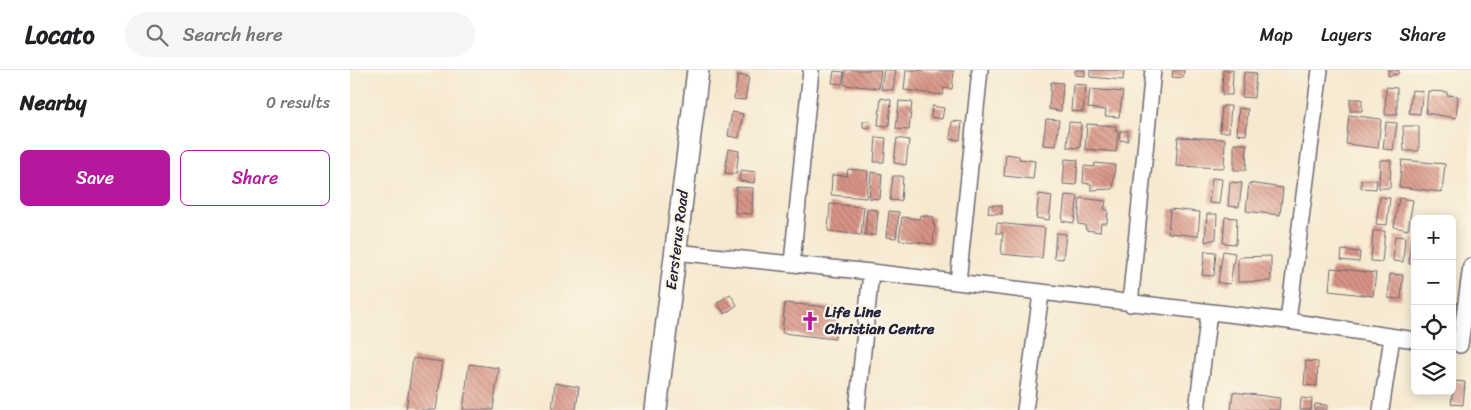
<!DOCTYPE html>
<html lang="en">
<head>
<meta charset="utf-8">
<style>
  :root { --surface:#fff; --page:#f6f6f6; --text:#202124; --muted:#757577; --line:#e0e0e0; --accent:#b5179e }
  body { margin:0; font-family:Sriracha,sans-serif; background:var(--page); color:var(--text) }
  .controls { position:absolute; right:15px; bottom:15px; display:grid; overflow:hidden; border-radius:8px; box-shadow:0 2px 12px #0003 }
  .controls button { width:45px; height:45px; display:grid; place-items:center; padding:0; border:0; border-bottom:1px solid var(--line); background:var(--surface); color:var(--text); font:25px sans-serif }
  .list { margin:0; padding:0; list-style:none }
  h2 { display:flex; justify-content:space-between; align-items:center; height:65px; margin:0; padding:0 20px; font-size:21px }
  h2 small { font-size:16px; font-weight:400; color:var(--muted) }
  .actions { display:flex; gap:10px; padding:15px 20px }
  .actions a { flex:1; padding:11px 0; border:1px solid var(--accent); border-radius:8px; text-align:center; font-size:18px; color:var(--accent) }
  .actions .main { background:var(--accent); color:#fff }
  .icon { flex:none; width:28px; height:28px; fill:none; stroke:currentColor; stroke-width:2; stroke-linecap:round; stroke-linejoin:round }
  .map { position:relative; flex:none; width:1121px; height:340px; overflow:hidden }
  header { display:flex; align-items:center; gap:30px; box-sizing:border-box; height:70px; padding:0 25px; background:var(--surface); border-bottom:1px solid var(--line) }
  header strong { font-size:24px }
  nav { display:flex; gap:28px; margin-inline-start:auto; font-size:18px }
  .search { width:350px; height:45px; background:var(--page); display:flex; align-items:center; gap:12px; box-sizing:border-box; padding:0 18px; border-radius:28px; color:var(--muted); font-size:19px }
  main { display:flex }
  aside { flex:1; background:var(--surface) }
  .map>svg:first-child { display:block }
  .building { fill:url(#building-back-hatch) }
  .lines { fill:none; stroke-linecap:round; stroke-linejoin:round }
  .street-casing { stroke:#6c686f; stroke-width:18 }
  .secondary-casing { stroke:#6c686f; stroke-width:24 }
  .street { stroke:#fff; stroke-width:15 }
  .secondary { stroke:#fff; stroke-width:21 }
  .labels { text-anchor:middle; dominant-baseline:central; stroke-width:4.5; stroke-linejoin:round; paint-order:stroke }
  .street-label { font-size:15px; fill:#22223b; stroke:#fcf5e5 }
  .poi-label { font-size:15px; font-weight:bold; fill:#22223b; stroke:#fcf5e5; text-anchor:start }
</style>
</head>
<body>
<header>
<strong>Locato</strong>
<div class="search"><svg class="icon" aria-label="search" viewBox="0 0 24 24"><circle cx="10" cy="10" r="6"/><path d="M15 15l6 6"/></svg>Search here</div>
<nav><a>Map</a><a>Layers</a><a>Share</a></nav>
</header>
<main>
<aside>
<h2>Nearby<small>0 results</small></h2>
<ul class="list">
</ul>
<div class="actions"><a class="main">Save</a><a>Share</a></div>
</aside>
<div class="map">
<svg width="1121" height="340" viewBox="0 0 1121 340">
  <defs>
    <pattern id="building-back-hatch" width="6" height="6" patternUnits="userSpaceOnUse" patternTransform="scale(1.25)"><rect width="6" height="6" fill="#d89486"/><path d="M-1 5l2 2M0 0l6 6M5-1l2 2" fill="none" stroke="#af786f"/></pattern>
  </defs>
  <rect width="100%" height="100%" fill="#fcf5e5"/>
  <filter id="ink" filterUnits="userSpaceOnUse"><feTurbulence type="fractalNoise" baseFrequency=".02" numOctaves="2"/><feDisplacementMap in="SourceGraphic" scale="10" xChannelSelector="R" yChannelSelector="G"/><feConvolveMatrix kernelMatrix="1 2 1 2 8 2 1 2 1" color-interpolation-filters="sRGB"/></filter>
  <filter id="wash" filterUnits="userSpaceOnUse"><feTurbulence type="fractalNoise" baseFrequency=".0096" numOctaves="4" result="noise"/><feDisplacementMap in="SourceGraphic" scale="20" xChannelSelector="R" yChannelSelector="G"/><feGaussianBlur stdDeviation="1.12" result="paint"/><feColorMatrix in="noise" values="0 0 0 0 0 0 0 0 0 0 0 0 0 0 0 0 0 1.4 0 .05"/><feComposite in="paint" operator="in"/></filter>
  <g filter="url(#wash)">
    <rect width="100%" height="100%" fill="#f6e9d0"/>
    <g id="blocks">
      <path class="building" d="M495 0H531L529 18 494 15Z
        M534 0H546L543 20 531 19Z
        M556 0 604 1 602 19 594 18 593 25 554 20Z
        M725 0H735V6L725 5Z
        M740 0H774L773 10 740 7Z
        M823 0H834L833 8 822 7Z
        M873 0H883L882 25H872Z
        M1038 0H1049L1048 4 1038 6Z
        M484 1 494 2 492 14 482 13Z
        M894 2 906 3 904 28 892 27Z
        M388 5 399 7 395 30 384 29Z
        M701 12 713 13 711 41 699 39Z
        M723 14 736 15 733 42 721 41Z
        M1036 17 1047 18V45H1035Z
        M740 19 773 22 769 47 755 46 756 40 738 38Z
        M1062 20 1073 21 1070 44 1059 43Z
        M1078 21 1097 22V25L1108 26 1106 48 1076 43Z
        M531 28 541 30 539 56 528 55Z
        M1000 29H1012V41H1000Z
        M549 31 562 32 559 60 546 59Z
        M582 36 594 38 592 49 581 47Z
        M872 36H881L879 62H870Z
        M889 38 898 39 896 65 887 64Z
        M382 42 393 44 389 68 378 66Z
        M999 45 1031 49 1028 78 996 74Z
        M696 49 709 50 706 76 693 75Z
        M513 51H520L519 58 513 57Z
        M602 51 612 52 610 70 600 69Z
        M719 52 731 53 730 78 717 77Z
        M1036 52 1047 53 1043 80 1033 79Z
        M737 54 766 56 765 61H768L766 82 735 79Z
        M1053 56H1069V81H1054Z
        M770 61H778V71L769 70Z
        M526 67 536 68 534 92H524Z
        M828 67 875 69 874 98 826 96Z
        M547 68 559 70 556 95 544 93Z
        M884 74H897L896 100H884Z
        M378 79 389 81 386 104 375 103Z
        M656 84 669 86V89L685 91 683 109 654 106Z
        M715 89 728 90 726 115 713 114Z
        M1030 90H1041L1040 118H1029Z
        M1052 90 1095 94 1092 122 1049 117Z
        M745 93 765 95 763 119 741 120V114L733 113 734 96 744 97Z
        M498 99 518 101 516 128 481 125 482 105 497 106Z
        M391 100 406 102 404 113 389 111Z
        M521 102 532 104 530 129 519 128Z
        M543 106H553L551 131 540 130Z
        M862 108 872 109 869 134 859 133Z
        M1011 110H1027L1026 119 1011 118Z
        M880 112 892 113 889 137 878 136Z
        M899 113 933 118 930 145 896 141Z
        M386 117 403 118 402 144 385 143Z
        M689 124 702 126 699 150 686 148Z
        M715 125 728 126 724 153 712 151Z
        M1030 127 1040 128 1037 155 1026 154Z
        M730 128 756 131 754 140H758L757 153H751L750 162 736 160 735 155 728 154Z
        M1049 128 1063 130 1058 160 1044 157Z
        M480 134 514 137 511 165 478 161Z
        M639 135H652V144L638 143Z
        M517 139 528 140 526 165H515Z
        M820 139 850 142 848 166 818 163Z
        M539 141 549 142 546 168 536 167Z
        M857 144H867L866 169 855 172Z
        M570 145 584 147 583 155H585L583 174 549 170 552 147 569 149Z
        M875 147 887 148 886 174 873 173Z
        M647 153 695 158 692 188 651 184 653 163H646Z
        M1023 161H1035L1032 192 1021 191Z
        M706 163 716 164 713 189 704 188Z
        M1045 166 1055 167 1053 192 1043 191Z
        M1061 169H1065V194H1059Z
        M992 180 1010 182 1009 192 991 190Z
        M855 181 866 182 864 206 852 205Z
        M873 181 885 183 880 214 868 213Z
        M921 186V211L888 212V187Z
        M981 198 1026 203 1023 226 979 221Z
        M1040 204 1053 205 1051 229 1038 228Z
        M380 224 387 235 375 244 367 233Z
        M435 233 488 238 485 269 432 263Z
        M63 288 93 292 86 340H56Z
        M956 291 968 292 967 316 954 315Z
        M119 294 149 298 143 340H113Z
        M1104 311 1115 312 1113 335 1101 334Z
        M205 313 229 317 226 340H202Z
        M883 322 930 328 929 340H881Z
        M951 328 962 329 961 340H950Z
        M965 334 977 335V340H964Z"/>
    </g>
  </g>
  <g filter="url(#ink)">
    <use href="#blocks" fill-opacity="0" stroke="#6c686f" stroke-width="1"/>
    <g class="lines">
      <g class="street-casing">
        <path id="street" d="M325 182 521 202 938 251 1065 270
          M442 193 461 0
          M608 212 630 0
          M780 234 803 0
          M938 251 970 0
          M1110 275 1121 196
          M507 340 521 202
          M675 340 691 224
          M847 340 859 242
          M1031 340 1042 267"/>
      </g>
      <g class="secondary-casing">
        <path id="secondary" d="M306 340 348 0"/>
      </g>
      <use href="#street" class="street"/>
      <use href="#secondary" class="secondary"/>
    </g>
  </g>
  <defs>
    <g id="church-bare" transform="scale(1.5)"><path d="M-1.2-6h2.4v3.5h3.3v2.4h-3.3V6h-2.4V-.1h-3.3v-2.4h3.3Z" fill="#b5179e" stroke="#fcf5e5" stroke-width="2.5" paint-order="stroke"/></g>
  </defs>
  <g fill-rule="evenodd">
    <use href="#church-bare" x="460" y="251"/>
  </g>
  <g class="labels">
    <g class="street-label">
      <text transform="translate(327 170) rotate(-83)">Eersterus Road</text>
    </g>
    <g class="poi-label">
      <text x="475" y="242">Life Line<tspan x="475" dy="17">Christian Centre</tspan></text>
    </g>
  </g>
</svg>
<div class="controls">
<button>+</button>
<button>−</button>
<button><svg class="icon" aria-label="locate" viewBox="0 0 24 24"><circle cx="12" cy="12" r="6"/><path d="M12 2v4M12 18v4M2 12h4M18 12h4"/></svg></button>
<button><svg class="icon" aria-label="layers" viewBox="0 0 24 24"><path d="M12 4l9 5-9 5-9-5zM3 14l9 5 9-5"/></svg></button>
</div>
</div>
</main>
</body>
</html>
